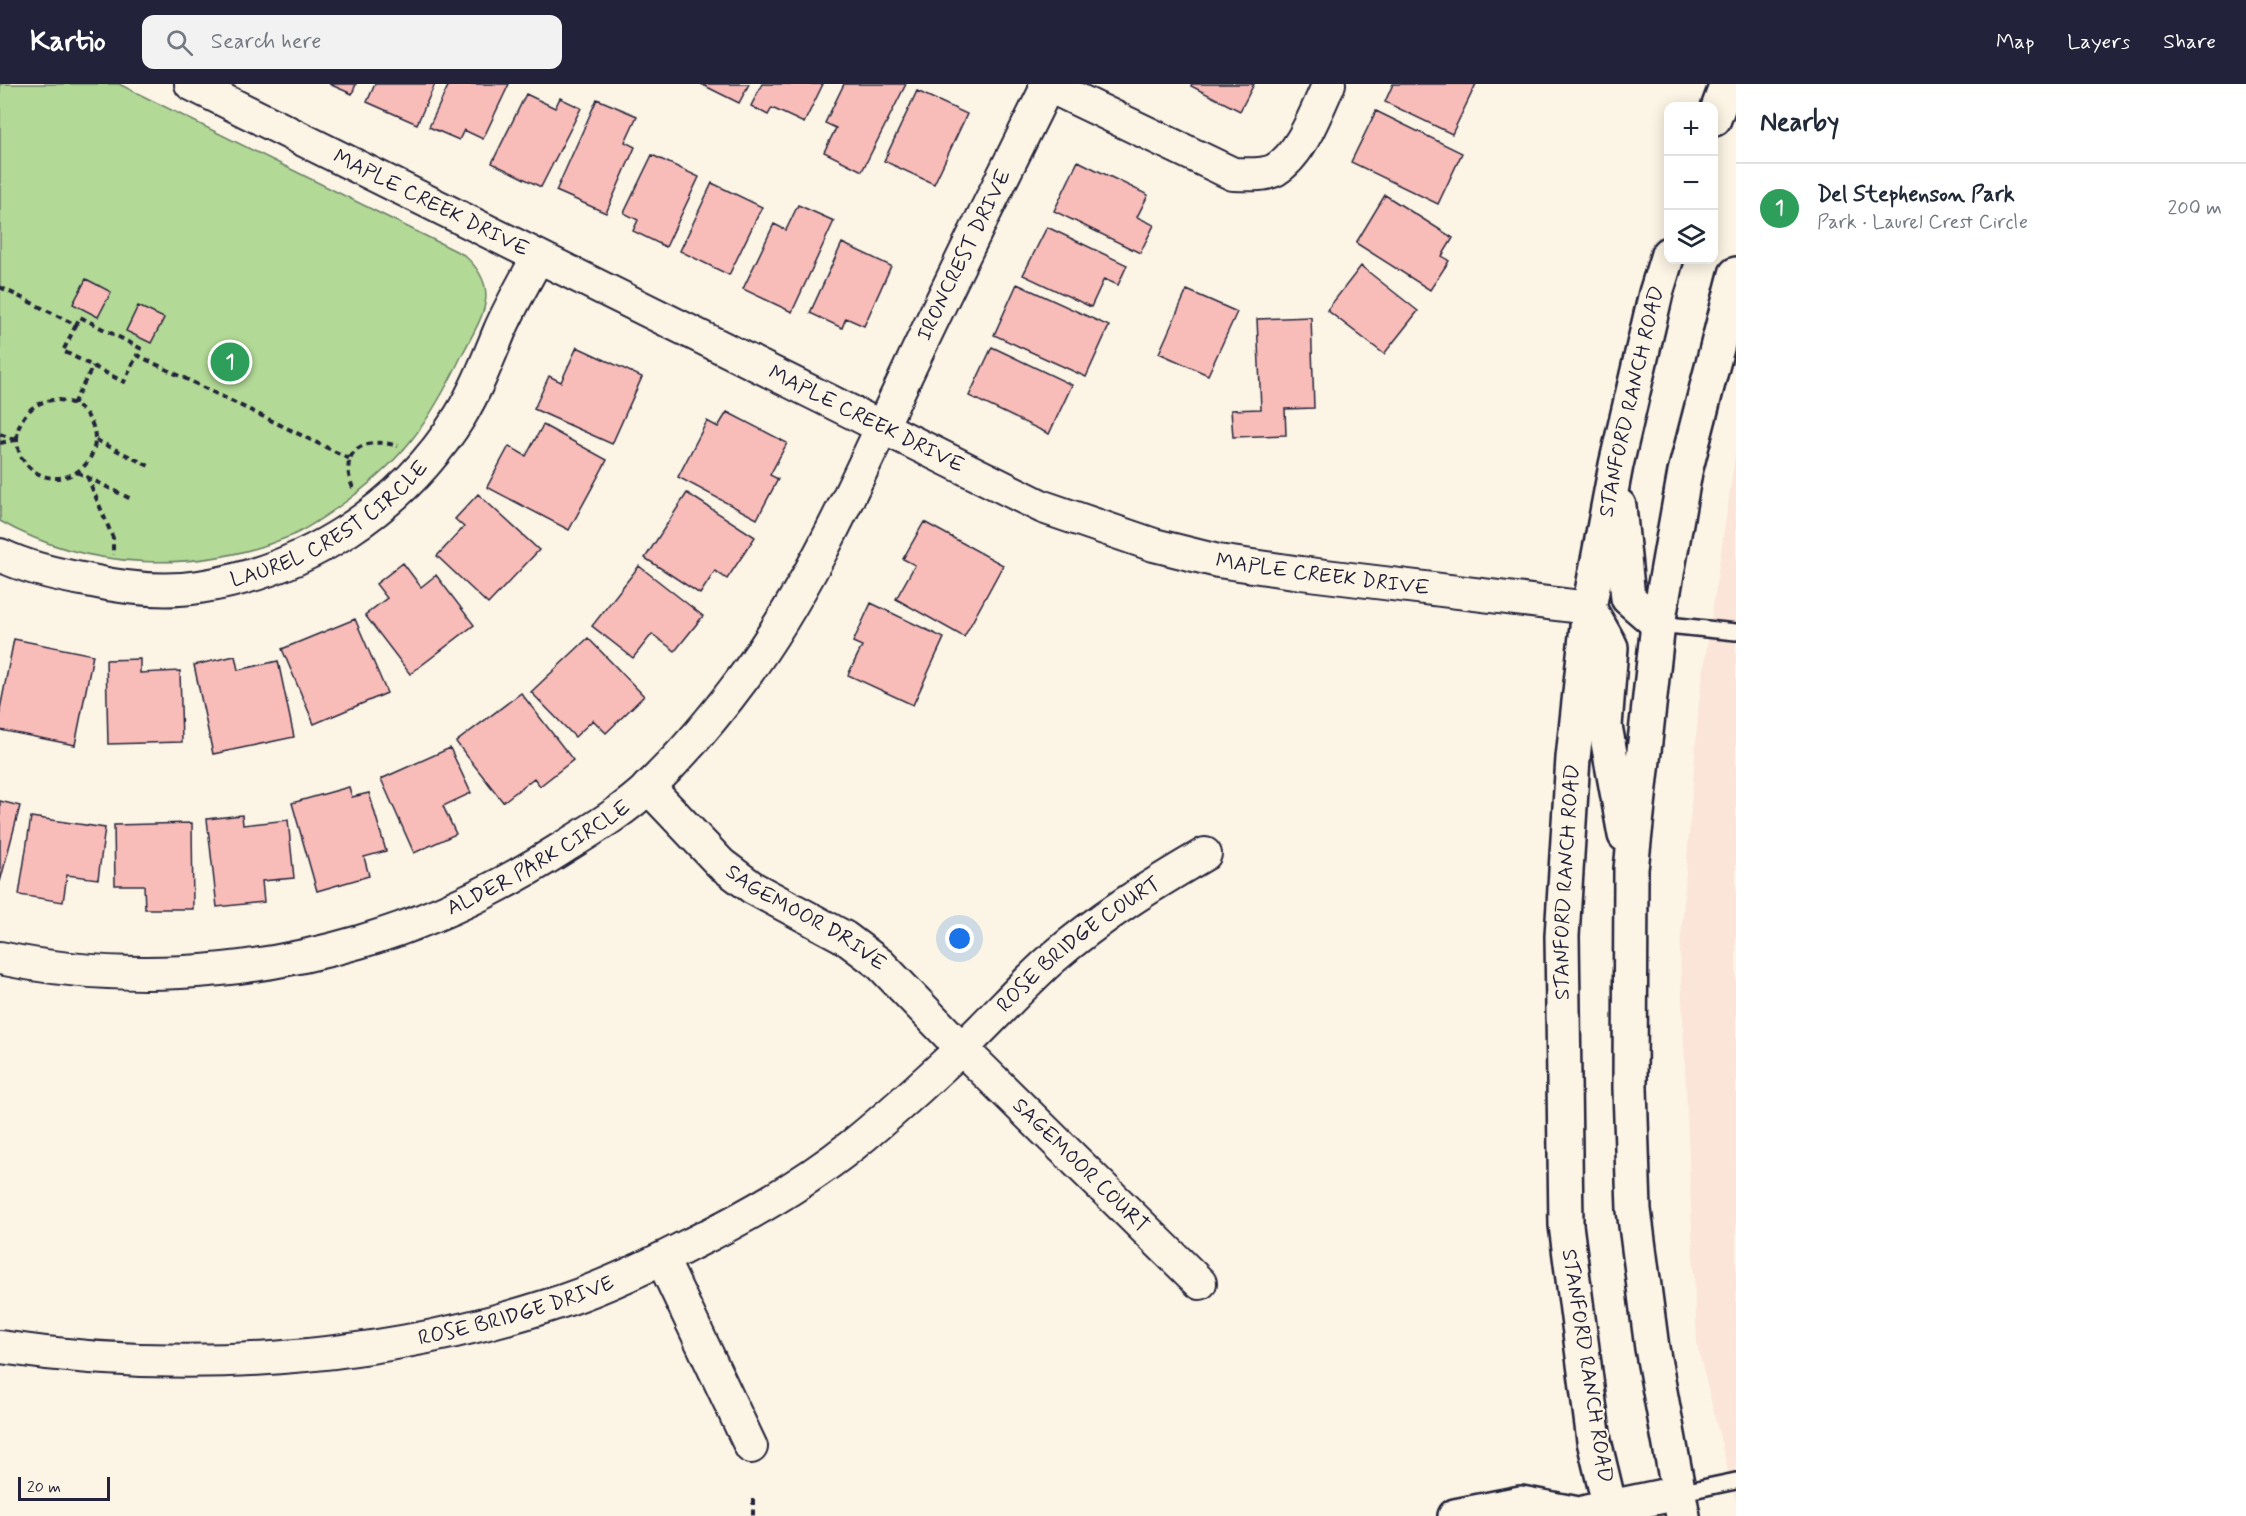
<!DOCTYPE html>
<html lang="en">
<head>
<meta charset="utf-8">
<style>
  :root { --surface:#fff; --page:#f2f2f3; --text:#1f2937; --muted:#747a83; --line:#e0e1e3; --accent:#22223b }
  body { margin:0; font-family:Mynerve,sans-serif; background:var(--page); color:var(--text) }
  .controls { position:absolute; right:18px; top:18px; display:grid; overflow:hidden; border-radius:12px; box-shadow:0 3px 15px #0003 }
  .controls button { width:54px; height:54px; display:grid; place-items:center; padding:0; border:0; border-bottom:2px solid var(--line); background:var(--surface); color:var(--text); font:30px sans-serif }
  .scale { position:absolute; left:18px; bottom:15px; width:92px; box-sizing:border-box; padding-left:6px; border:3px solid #22223b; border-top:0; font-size:16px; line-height:21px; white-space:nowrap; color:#22223b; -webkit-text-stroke:4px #fcf5e5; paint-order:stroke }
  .you { position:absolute; left:960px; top:855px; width:21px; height:21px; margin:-15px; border:4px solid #fff; border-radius:50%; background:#1a73e8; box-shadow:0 0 0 9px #1a73e833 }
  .badge { display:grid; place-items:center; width:39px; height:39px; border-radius:50%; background:var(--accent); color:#fff; font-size:20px; font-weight:700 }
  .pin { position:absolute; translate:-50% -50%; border:3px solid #fff; box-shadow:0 2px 6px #0006 }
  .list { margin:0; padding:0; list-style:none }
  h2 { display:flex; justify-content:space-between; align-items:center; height:78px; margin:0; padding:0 24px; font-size:26px }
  h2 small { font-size:20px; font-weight:400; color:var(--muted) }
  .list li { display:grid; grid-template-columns:39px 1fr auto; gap:18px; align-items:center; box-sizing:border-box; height:90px; padding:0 24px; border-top:2px solid var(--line) }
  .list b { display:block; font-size:22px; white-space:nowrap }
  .list p { margin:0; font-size:20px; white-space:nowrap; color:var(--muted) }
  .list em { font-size:20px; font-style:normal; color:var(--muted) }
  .icon { flex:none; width:33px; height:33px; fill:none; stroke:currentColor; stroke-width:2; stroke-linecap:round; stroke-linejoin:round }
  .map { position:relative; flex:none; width:1736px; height:1432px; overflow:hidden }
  header { display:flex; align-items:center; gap:36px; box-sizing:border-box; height:84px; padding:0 30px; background:var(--accent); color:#fff }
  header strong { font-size:28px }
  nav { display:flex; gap:33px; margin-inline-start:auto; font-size:21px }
  .search { width:420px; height:54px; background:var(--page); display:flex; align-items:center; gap:15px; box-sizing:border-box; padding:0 21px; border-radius:12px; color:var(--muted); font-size:22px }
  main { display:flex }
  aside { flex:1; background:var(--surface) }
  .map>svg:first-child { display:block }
  .built { fill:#fbe4d8 }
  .green { fill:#b2d995; stroke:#6a7e68; stroke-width:1.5 }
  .building { fill:#f9bdb9; stroke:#22223b; stroke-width:1.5 }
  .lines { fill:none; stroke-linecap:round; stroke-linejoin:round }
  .lane-casing { stroke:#22223b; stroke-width:20 }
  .street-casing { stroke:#22223b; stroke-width:36 }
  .secondary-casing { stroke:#22223b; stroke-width:38 }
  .path { stroke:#22223b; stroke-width:4; stroke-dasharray:6 4.5; stroke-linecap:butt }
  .lane { stroke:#fcf5e5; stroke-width:15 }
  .street { stroke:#fcf5e5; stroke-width:32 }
  .secondary { stroke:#fcf5e5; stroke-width:33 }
  .labels { text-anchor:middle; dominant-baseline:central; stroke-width:4.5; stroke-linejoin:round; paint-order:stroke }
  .street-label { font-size:21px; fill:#22223b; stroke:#fcf5e5 }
</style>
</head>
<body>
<header>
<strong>Kartio</strong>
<div class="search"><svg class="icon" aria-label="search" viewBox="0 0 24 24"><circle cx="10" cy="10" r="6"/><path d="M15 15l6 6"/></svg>Search here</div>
<nav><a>Map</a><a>Layers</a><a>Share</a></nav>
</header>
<main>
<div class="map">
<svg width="1736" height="1432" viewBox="0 0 1736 1432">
  <rect width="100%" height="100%" fill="#fcf5e5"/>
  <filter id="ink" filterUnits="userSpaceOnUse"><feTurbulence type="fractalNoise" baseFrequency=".0167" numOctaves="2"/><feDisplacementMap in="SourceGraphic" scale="12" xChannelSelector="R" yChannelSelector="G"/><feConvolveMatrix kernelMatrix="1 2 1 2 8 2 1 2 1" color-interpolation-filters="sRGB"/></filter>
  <g filter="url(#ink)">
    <path class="built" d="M1736 366V1419L1697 1260 1680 868 1699 618Z"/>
    <path class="green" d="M0 0H119L464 171C503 206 482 232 462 271 429 340 401 379 337 424 322 434 307 445 291 452 198 490 87 487 0 437Z"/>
    <path class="building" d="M329 0H356L352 10Z
      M375 0H435L417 40 367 18Z
      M449 0H509L483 55 464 46 459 56 429 43Z
      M701 0H749L739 19Z
      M762 0H823L804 39 772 24 768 31 751 22Z
      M844 0H906L862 87 824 68 836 44 825 39Z
      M1192 0H1254L1240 27 1191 2Z
      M1393 0H1476L1452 50 1385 18Z
      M917 7 967 30 934 100 884 77Z
      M526 10 555 24 560 14 581 24 541 103 492 79Z
      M597 15 637 32 625 58 635 63 606 129 556 107Z
      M1376 27 1462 69 1438 120 1351 78Z
      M652 71 699 93 666 163 633 147 638 136 624 129Z
      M1078 77 1148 111 1137 133 1154 141 1140 169 1054 127Z
      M712 99 762 123 729 191 680 167Z
      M1385 111 1453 154 1442 172 1449 177 1430 206 1356 159Z
      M798 121 834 137 792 228 743 205 774 140 786 146Z
      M1047 143 1127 181 1118 201 1104 195 1091 223 1023 191Z
      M842 159 891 182 864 242 846 234 842 244 810 229Z
      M1361 182 1418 227 1384 270 1327 226Z
      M86 195 111 208 98 233 73 220Z
      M1017 200 1109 242 1086 293 994 251Z
      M1187 206 1237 228 1208 291 1159 269Z
      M138 222 164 234 151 259 126 247Z
      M1311 233 1314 324 1285 325 1286 351 1233 353 1231 326 1261 325 1257 235Z
      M577 263 642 293 612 360 534 325 549 292 561 298Z
      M992 263 1072 301 1049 350 969 312Z
      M727 328 787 359 770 391 778 395 757 435 678 393 707 337 718 343Z
      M543 341 607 376 569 446 487 403 509 362 526 372Z
      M687 409 755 453 727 495 715 487 700 510 645 474Z
      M478 410 539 466 488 520 437 472 464 443 455 435Z
      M924 438 1003 481 964 553 896 515 915 481 903 475Z
      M403 479 421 503 436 491 474 541 410 590 365 531 387 514 376 500Z
      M639 482 703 532 675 567 652 550 633 574 592 542Z
      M871 519 944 554 913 621 848 591 862 562 853 558Z
      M355 535 387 609 314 640 282 565Z
      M588 554 644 612 606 649 593 636 575 653 531 608Z
      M14 555 93 571 75 661 0 646V625Z
      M235 572 238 586 278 577 294 653 213 670 194 581Z
      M140 575V589L180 587 182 658 108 660 106 576Z
      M521 609 573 676 540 702 534 694 503 718 456 658Z
      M450 664 471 709 443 722 456 750 414 769 381 695Z
      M349 703 352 713 369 709 386 767 364 773 369 792 317 807 292 719Z
      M0 717 20 722 0 798Z
      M242 731 243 741 288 736 294 794 262 797 264 818 217 823 207 735Z
      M31 733 105 744 98 795 67 791 63 818 19 811Z
      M192 739 193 825H145L144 801H115L114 741Z"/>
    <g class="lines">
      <g class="lane-casing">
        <path id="lane" d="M1658 540 1736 548
          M1678 1409 1736 1397"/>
      </g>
      <g class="street-casing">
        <g id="street">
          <path id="s1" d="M191 0 1043 423 1154 461 1218 477 1301 489 1589 524"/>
          <path d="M1045 0 1233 90C1246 90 1263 92 1275 86 1302 70 1316 27 1329 0"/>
          <path id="s2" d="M0 471C27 484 58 491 87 496 123 504 162 509 199 503 306 487 403 424 460 332 477 304 488 275 500 246 511 221 525 197 538 173"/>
          <path id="s3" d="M648 703 721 780 753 804 844 853 880 880 962 965 1200 1199"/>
          <path id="s4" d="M0 874C118 899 243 892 359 858 432 837 500 804 564 763 593 745 625 726 650 702 684 669 716 631 744 593 811 502 857 395 905 294 951 195 1000 99 1048 1"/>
          <path d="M662 1175 751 1363"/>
          <path id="s5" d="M0 1263C181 1290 372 1278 547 1222 597 1207 645 1184 691 1160 748 1132 804 1100 854 1060 891 1030 927 997 961 965 993 935 1021 902 1053 874 1100 833 1152 801 1205 770"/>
        </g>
      </g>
      <g class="secondary-casing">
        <g id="secondary">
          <path d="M1714 35 1727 0"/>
          <path d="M1619 422 1628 514 1658 540"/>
          <path d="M1589 524 1611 563 1605 642 1625 751"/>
          <path d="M1587 1428 1678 1409"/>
          <path d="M1455 1432 1521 1419 1578 1430"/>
          <path id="s6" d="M1612 1432 1594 1357 1566 1141 1562 852 1573 674 1589 524 1616 381 1656 209 1668 170"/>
          <path d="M1683 1432 1652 1264 1634 1126 1630 1004 1631 785 1658 540 1685 388 1736 190"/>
        </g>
      </g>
      <path class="path" d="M0 203 76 241 80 233 140 264 137 271 350 375
        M76 241 63 267 124 298 137 271
        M17 355a39 39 0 1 1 78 0a39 39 0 1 1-78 0Z
        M73 320 93 282
        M0 350 16 356
        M96 356 149 382
        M0 359 15 356
        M77 388 131 415
        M87 392 113 454V471
        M353 404C337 366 365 352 398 362
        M753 1415V1432"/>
      <use href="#lane" class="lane"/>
      <use href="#street" class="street"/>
      <use href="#secondary" class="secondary"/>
    </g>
  </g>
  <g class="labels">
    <g class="street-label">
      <text stroke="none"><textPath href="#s1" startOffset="268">MAPLE CREEK DRIVE</textPath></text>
      <text stroke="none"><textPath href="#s4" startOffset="1316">IRONCREST DRIVE</textPath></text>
      <text stroke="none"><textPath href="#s6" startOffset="1124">STANFORD RANCH ROAD</textPath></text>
      <text stroke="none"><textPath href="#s1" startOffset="754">MAPLE CREEK DRIVE</textPath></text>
      <text stroke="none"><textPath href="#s2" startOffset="351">LAUREL CREST CIRCLE</textPath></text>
      <text stroke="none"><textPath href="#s1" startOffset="1240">MAPLE CREEK DRIVE</textPath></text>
      <text stroke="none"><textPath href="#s4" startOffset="562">ALDER PARK CIRCLE</textPath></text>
      <text stroke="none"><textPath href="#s6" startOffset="638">STANFORD RANCH ROAD</textPath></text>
      <text stroke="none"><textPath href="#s3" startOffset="207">SAGEMOOR DRIVE</textPath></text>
      <text stroke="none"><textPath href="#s5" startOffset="1203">ROSE BRIDGE COURT</textPath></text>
      <text stroke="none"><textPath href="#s3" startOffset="579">SAGEMOOR COURT</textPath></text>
      <text stroke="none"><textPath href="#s5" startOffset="522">ROSE BRIDGE DRIVE</textPath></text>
      <text transform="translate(1587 1282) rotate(81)">STANFORD RANCH ROAD</text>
    </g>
  </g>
</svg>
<div class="controls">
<button>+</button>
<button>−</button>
<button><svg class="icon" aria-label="layers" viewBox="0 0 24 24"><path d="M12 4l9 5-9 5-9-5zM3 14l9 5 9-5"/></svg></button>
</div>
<div class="scale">20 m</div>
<div class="you"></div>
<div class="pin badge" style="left:230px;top:278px;background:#2e9e5b">1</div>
</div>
<aside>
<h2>Nearby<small></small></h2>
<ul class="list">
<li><span class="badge" style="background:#2e9e5b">1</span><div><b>Del Stephenson Park</b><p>Park · Laurel Crest Circle</p></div><em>200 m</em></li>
</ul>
</aside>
</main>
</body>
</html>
